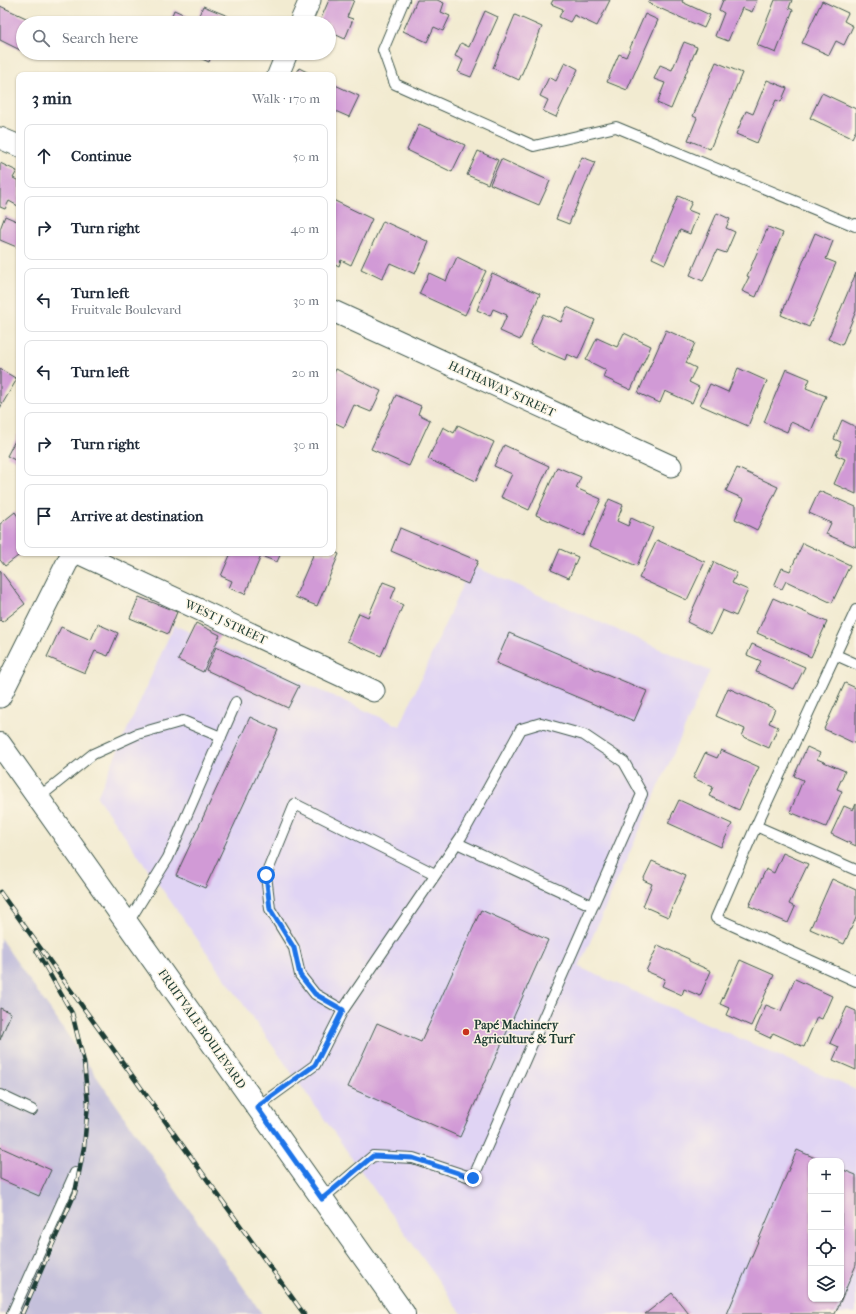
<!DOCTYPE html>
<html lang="en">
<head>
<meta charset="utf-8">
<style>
  :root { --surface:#fff; --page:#f6f6f7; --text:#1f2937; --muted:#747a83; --line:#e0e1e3 }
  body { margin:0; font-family:"IM FELL French Canon",serif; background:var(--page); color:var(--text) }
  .controls { position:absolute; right:12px; bottom:12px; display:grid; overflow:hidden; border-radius:8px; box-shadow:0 1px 3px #0004 }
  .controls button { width:36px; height:36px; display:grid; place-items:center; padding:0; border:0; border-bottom:1px solid var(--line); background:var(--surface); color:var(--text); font:20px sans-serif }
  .stop { position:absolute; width:12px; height:12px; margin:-9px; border:3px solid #1a73e8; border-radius:50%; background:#fff }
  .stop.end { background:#1a73e8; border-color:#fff; box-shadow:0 1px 4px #0008 }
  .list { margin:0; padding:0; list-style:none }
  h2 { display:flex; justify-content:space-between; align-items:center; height:52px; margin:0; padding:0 16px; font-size:17px }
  h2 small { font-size:13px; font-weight:400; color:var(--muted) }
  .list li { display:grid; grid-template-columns:26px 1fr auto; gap:12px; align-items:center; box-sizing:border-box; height:64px; margin:0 8px 8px; padding:0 8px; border:1px solid var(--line); border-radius:8px }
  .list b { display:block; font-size:15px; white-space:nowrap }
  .list p { margin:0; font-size:13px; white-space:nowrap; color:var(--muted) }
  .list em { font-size:13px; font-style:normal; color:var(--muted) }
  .icon { flex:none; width:22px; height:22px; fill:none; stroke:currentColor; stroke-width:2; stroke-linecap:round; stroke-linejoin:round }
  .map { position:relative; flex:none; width:856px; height:1314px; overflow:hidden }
  .search { position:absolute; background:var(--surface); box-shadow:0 1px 3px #0004; left:16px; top:16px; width:320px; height:44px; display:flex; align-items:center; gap:10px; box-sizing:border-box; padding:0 14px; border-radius:22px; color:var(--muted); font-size:15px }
  .panel { position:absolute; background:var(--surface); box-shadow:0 1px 3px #0004; left:16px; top:72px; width:320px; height:484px; border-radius:8px }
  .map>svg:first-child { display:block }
  .built { fill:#e0d4f4; fill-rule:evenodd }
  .industrial { fill:#c4c0db }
  .building { fill:#d19ad6 }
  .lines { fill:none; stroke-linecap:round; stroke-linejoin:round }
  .lane-casing { stroke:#3f574c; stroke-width:12 }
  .street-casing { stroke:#3f574c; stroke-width:23 }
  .secondary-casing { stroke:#3f574c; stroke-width:24 }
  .lane { stroke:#fff; stroke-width:10 }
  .street { stroke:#fff; stroke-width:21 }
  .secondary { stroke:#fff; stroke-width:22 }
  .rail-casing { stroke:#1f3d34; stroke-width:4.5 }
  .rail { stroke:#fcf5e5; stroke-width:3; stroke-dasharray:9; stroke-linecap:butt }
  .route { stroke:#1a73e8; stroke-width:5 }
  .poi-dot { fill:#c8321e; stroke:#fcf5e5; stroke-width:1.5 }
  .labels { text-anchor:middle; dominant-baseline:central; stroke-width:3; stroke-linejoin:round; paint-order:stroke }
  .street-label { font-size:12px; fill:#1f3d34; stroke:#fcf5e5 }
  .poi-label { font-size:12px; font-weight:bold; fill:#1f3d34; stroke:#fcf5e5; text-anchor:start }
</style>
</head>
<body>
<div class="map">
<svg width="856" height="1314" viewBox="0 0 856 1314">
  <rect width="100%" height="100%" fill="#fcf5e5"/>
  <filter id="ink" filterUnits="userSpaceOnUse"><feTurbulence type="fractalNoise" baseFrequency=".025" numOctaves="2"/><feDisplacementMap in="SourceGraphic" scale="8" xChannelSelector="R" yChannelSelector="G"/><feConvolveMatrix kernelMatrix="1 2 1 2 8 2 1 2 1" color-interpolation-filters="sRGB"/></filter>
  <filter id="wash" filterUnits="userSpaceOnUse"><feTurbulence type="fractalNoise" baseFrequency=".012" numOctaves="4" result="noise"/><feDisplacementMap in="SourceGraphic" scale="16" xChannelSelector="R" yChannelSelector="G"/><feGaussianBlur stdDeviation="0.9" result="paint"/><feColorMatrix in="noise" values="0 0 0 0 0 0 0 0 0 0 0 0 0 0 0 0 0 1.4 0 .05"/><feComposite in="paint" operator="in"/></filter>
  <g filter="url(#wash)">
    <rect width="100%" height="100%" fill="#f2ebd1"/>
    <path class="built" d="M471 565 710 671 579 967 856 1090V1314H462L97 797 174 625 400 726ZM811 1161H841V1299H811Z"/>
    <path class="industrial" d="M0 938 262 1314H0Z"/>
    <g id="blocks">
      <path class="building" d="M329 0H354L347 17 353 19 345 39 332 33 329 39V23H319Z
        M417 0H437L444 3 441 12 450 16 443 31 434 27 427 42 403 31Z
        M553 0H610L597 26 574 15 570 22 559 17 563 9 551 4Z
        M650 0H683L682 2 710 15 704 28 648 3Z
        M723 0H757L752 12 742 8 728 41 715 36 724 13 719 10Z
        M775 0H792L789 8 793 10 776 53 757 45Z
        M822 1 848 13 844 21 853 26 844 45 836 41 829 55 802 43Z
        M0 6 37 23H23V43L20 50 0 40Z
        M203 6 228 16 225 23H169L174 10 197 20Z
        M485 11 498 17 471 77 458 72 463 60 455 56 461 43 469 47Z
        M645 14 658 20 627 90 607 82 619 54 626 57Z
        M515 15 542 27 519 80 493 68Z
        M684 42 697 47 671 109 657 103 665 83 654 79 660 65 672 70Z
        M188 53H212L209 62Z
        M565 62 578 69 556 117 543 111 548 100 540 96 549 77 556 81Z
        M716 62 742 73 710 149 688 140 697 118 693 116Z
        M299 68 313 75H296Z
        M767 80 787 88 781 102 776 100 757 143 736 134 746 111 753 114Z
        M333 84 359 96 349 117 333 110Z
        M822 93 856 109V130L852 138 810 118Z
        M419 124 465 145 452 172 407 150Z
        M478 151 498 160 488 184 467 175Z
        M582 157 595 162 569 224 556 219Z
        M501 159 550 181 539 205 490 184Z
        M0 163 17 171 13 178 19 181V203L18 206 9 201 5 209 0 207Z
        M678 196 692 202 688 210 698 214 690 234 680 230 665 264 652 258Z
        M333 200 372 219 351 265 341 260 339 266 333 263Z
        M717 213 730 219 726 228 735 232 726 253 717 250 703 281 690 275Z
        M5 216 19 222V248L0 240V229Z
        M383 221 429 242 415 274 390 263 382 279 361 269Z
        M768 227 783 233 756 297 742 291 749 277 747 276Z
        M815 233 833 241 826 259 836 263 809 327 781 315Z
        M457 257 486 271 465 315 419 294 429 273 446 281Z
        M492 273 540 294 520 340 500 331 507 315 493 309 490 316 477 310Z
        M856 273V311L842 345 828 339Z
        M567 307 595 320 578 359 567 354 565 360 530 345 543 314 561 322Z
        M666 330 695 343 686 363 696 368 689 382 699 387 692 403 665 391 660 403 638 393Z
        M624 333 651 346 631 390 603 377 606 370 586 360 597 338 617 347Z
        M738 368 767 381 748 426 700 405 710 384 728 392Z
        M0 369 17 379 0 408Z
        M336 369 381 391 371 412 354 405 344 427 333 422V375Z
        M786 369 810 379 806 388 826 396 811 431 791 422 787 432 764 422Z
        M396 395 421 406 418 414 430 420 409 466 371 449Z
        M842 420 856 427V494L834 484 845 459 836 455 841 442 834 439Z
        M458 425 494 442 476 481 428 459 443 427 454 433Z
        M19 433V462L7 456Z
        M504 445 549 466 529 510 501 497 512 474 494 466Z
        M557 467 581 477 576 488 601 499 584 536 536 515Z
        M737 468 778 487 757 530 735 519 744 499 726 491Z
        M819 491 856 507V547L826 534 831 523 809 513Z
        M609 499 623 505 617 521 628 526 631 518 653 528 637 566 589 546Z
        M15 512 19 518V553H22L5 566 0 560V524Z
        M400 528 478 561 468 584 391 551Z
        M657 540 705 562 687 600 639 578Z
        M803 543 850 565 832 603 786 581 782 589 774 586 782 568 790 571Z
        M560 549 578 557 569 578 551 570Z
        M333 551 339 554 317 606 295 597 314 553H333Z
        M231 553H281L277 562 261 556 245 594 229 588 232 581 221 576Z
        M714 562 737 573 732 583 748 590 736 616 722 610 711 634 687 622Z
        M0 570 25 604 2 622 0 620Z
        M383 582 396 587 391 599 403 605 381 656 347 641 359 613 368 617Z
        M139 597 177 612 168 634 130 618Z
        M773 598 827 622 811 657 757 633Z
        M196 623 220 635 203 672 178 660Z
        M98 624 118 633 108 656 95 651 85 673 47 657 61 627 91 640Z
        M509 633 647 691 634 721 496 663Z
        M752 644 805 667 794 689 756 672 761 661 747 655Z
        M216 647 299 686 288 708 206 670Z
        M845 683 856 688V744L824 729Z
        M728 688 775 709 769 723 778 727 769 748 742 736 745 729 716 716Z
        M250 717 278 730 205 888 176 875Z
        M807 747 820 753 817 759 845 771 837 789 842 791 826 827 790 812 803 780 794 776Z
        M721 750 759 767 739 810 709 796 713 787 693 778 705 753 717 758Z
        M679 800 732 824 721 847 668 823Z
        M856 804V846L831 834 844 806 853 810Z
        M783 853 808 864 789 904 795 907 788 923 749 906 766 869 774 873Z
        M652 861 686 876 668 917 643 906 652 884 643 880Z
        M832 879 856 890V918L844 944 810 929Z
        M481 910 548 940 460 1137 348 1087 377 1023 421 1042Z
        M658 945 689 959V961L711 971 700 996 684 989 682 995 662 986 665 979 646 971Z
        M740 960 774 975 751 1026 726 1015 729 1008 720 1004Z
        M795 979 832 996 822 1019 817 1017 804 1047 773 1033 770 1038 755 1031 766 1005 781 1011Z
        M847 1007 856 1011V1070L833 1060 839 1047 830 1043Z
        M0 1008 11 1013 0 1040Z
        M0 1147 51 1170 39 1196 0 1179Z
        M797 1150 822 1161H811V1299H841V1169L856 1175V1265L835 1314H727Z
        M672 1293 689 1314H645Z"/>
    </g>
  </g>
  <g filter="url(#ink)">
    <use href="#blocks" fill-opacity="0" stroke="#3f574c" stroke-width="1"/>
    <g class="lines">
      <g class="lane-casing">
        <path id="lane" d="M404 0 383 50 395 84 534 146 616 127 855 226 856 224
          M856 610 756 826 716 918 856 981
          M836 655 856 664
          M38 798 93 754 137 734 183 721 221 737
          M756 826 856 870
          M457 843 593 906
          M127 924 168 858 236 702
          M343 1010 315 994 300 975 294 948 270 909 266 875 295 804 435 874
          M0 1095 32 1110
          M257 1107 315 1065 343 1010 461 837 521 729 541 723 584 735 624 762 642 794 473 1178 413 1158 373 1156 322 1199
          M12 1314 75 1173"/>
      </g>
      <g class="street-casing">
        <path id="street" d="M300 23 310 0
          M278 75 287 53
          M0 138 19 146
          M333 311 671 466
          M78 553 374 691
          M0 697 72 553"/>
      </g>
      <g class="secondary-casing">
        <path id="secondary" d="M0 744 404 1314"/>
      </g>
      <use href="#lane" class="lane"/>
      <use href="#street" class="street"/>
      <use href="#secondary" class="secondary"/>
      <g class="rail-casing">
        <path id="rail" d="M0 892 304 1314
          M22 1314 75 1193 84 1147 88 1104 84 1062 72 1013 36 950"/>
      </g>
      <use href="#rail" class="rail"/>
    </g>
  </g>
  <g class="lines" filter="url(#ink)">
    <path class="route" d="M266 875 270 909 294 948 300 975 315 994 343 1010 315 1065 257 1107 322 1199 373 1156 413 1158 473 1178"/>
  </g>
  <circle class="poi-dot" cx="466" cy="1032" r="4"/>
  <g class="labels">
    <g class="street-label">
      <text transform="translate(502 389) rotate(25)">HATHAWAY STREET</text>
      <text transform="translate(226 622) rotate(25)">WEST J STREET</text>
      <text transform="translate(202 1029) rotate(55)">FRUITVALE BOULEVARD</text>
    </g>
    <g class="poi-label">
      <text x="474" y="1025">Papé Machinery<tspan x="474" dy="14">Agriculture &amp; Turf</tspan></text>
    </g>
  </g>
</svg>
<div class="controls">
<button>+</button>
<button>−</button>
<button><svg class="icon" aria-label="locate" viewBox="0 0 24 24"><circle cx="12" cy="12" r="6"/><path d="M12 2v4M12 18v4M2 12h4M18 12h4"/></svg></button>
<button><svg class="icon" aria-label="layers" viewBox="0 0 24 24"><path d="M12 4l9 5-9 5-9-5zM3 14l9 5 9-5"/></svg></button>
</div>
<div class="stop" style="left:266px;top:875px"></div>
<div class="stop end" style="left:473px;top:1178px"></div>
<div class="search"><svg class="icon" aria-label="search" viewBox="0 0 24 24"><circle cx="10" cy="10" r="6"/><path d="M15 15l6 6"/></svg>Search here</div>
<section class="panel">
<h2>3 min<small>Walk · 170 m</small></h2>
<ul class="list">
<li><svg class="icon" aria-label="ahead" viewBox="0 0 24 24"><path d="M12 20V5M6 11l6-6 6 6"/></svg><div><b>Continue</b></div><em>50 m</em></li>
<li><svg class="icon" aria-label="right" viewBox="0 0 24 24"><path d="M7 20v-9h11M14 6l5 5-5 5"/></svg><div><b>Turn right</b></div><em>40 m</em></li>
<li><svg class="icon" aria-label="left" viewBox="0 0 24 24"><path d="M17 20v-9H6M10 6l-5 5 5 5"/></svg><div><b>Turn left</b><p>Fruitvale Boulevard</p></div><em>30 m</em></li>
<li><svg class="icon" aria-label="left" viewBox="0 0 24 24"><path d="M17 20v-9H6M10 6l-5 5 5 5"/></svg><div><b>Turn left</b></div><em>20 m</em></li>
<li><svg class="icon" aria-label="right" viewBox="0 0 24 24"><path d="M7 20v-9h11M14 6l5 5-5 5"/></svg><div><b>Turn right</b></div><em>30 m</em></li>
<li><svg class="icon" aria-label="arrive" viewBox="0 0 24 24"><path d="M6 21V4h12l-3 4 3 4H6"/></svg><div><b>Arrive at destination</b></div></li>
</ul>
</section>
</div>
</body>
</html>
